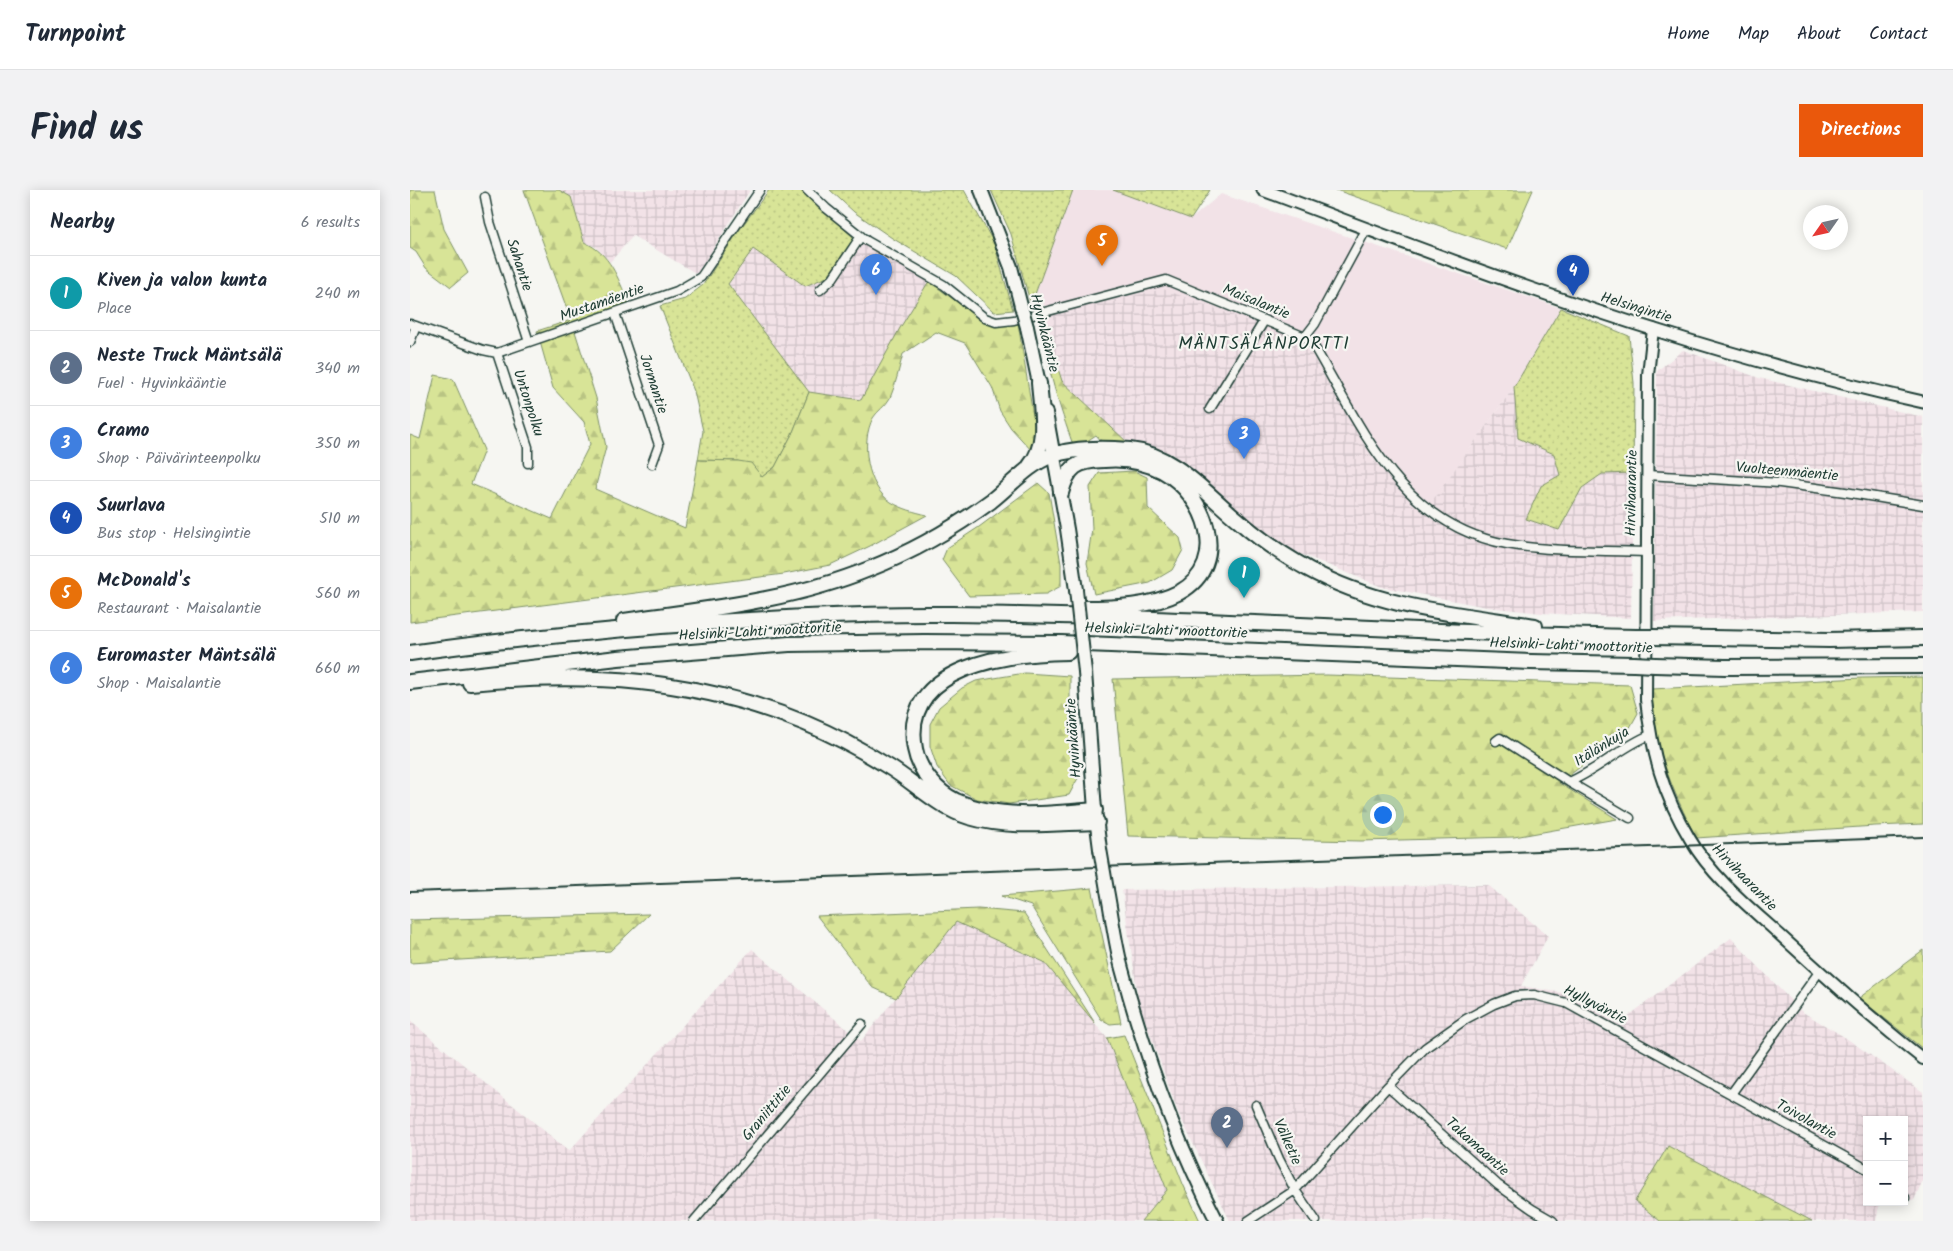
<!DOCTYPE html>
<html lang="en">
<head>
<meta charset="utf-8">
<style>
  :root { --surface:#fff; --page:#f2f2f3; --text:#1f2937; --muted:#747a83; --line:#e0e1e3; --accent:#ea580c }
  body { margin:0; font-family:Kalam,sans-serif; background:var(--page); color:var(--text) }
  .controls { position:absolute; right:15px; bottom:15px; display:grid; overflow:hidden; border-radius:0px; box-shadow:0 2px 12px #0003 }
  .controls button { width:45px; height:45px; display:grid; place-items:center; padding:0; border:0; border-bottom:1px solid var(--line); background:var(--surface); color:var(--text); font:25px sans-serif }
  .compass { position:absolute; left:1393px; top:15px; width:45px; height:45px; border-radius:50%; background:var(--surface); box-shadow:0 2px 12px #0003; rotate:236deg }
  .you { position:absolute; left:972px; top:624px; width:18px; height:18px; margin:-12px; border:4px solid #fff; border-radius:50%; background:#1a73e8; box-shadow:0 0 0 8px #1a73e833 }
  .badge { display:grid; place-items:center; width:32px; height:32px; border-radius:50%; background:var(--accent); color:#fff; font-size:16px; font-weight:700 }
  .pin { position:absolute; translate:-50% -41px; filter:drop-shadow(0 1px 2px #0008) }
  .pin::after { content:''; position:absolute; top:26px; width:18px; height:15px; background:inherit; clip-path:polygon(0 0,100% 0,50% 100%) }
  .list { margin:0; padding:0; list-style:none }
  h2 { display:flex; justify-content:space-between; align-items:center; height:65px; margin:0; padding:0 20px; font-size:21px }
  h2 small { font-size:16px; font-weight:400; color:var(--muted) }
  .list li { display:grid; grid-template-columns:32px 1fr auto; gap:15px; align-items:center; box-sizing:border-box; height:75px; padding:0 20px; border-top:1px solid var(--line) }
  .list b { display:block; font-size:19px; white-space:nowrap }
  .list p { margin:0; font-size:16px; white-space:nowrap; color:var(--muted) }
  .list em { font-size:16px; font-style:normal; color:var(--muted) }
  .map { position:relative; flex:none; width:1513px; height:1031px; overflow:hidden; border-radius:0px }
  header { display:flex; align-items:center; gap:30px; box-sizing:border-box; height:70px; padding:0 25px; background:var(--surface); border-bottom:1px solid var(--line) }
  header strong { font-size:24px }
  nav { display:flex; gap:28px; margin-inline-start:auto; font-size:18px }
  .intro { display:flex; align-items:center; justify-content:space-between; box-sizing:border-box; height:120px; padding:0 30px }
  h1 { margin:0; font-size:35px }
  .button { padding:12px 22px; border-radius:0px; background:var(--accent); color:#fff; font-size:18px; font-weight:700 }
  main { display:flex; gap:30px; padding:0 30px }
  aside { flex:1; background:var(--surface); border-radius:0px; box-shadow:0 2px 12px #0003 }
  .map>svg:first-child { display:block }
  .built { fill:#f2e2e7 }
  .industrial { fill:url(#industrial-grid) }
  .grass { fill:url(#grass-dots); stroke:#7c9066 }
  .forest { fill:url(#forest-firs); stroke:#7c9066 }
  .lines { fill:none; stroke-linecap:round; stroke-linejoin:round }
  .minor-casing { stroke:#1f3d34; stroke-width:11 }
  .tertiary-casing { stroke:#1f3d34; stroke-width:14 }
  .secondary-casing { stroke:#1f3d34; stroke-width:15 }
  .trunk-casing { stroke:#1f3d34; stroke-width:16 }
  .motorway-casing { stroke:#1f3d34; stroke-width:18 }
  .minor { stroke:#f6f6f2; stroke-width:8 }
  .tertiary { stroke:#f6f6f2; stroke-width:10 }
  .secondary { stroke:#f6f6f2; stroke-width:11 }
  .trunk { stroke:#f6f6f2; stroke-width:12 }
  .motorway { stroke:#f6f6f2; stroke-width:14 }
  .rail { stroke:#1f3d34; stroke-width:2 }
  .trunk-bridge-casing { stroke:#1f3d34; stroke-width:16; stroke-linecap:butt }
  .motorway-bridge-casing { stroke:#1f3d34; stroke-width:18; stroke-linecap:butt }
  .trunk-bridge { stroke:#f6f6f2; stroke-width:12 }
  .motorway-bridge { stroke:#f6f6f2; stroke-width:14 }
  .labels { text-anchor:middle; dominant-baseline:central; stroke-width:4.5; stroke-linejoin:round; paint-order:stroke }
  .street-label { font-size:15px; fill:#1f3d34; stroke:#f6f6f2 }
  .quarter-label { font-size:18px; letter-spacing:1px; fill:#1f3d34; stroke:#f6f6f2 }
</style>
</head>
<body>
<header>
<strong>Turnpoint</strong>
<nav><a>Home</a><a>Map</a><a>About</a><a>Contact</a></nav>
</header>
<div class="intro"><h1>Find us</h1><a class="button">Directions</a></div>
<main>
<aside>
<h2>Nearby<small>6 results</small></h2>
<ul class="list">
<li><span class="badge" style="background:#0f9aa8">1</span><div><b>Kiven ja valon kunta</b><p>Place</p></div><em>240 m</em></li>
<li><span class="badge" style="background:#5c6f8a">2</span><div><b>Neste Truck Mäntsälä</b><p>Fuel · Hyvinkääntie</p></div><em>340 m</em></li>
<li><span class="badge" style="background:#3f7fe0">3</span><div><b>Cramo</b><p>Shop · Päivärinteenpolku</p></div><em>350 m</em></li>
<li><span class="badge" style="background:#1a4fb4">4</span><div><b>Suurlava</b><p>Bus stop · Helsingintie</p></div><em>510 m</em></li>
<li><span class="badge" style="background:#e8710a">5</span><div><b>McDonald's</b><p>Restaurant · Maisalantie</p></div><em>560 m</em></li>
<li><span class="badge" style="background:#3f7fe0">6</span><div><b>Euromaster Mäntsälä</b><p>Shop · Maisalantie</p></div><em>660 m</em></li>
</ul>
</aside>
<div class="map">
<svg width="1513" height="1031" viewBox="0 0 1513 1031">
  <defs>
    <pattern id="industrial-grid" width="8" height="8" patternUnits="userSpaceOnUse" patternTransform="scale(1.25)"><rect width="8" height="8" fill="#f2e2e7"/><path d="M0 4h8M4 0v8" fill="none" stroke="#cfc3c7"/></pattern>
    <pattern id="grass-dots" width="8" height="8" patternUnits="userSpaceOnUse" patternTransform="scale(1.25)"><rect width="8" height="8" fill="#d8e497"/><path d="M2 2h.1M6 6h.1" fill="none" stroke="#b9c483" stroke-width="1.8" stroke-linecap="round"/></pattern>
    <pattern id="forest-firs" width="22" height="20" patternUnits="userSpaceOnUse" patternTransform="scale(1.25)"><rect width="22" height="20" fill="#d8e497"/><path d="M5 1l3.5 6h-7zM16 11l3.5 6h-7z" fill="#b9c483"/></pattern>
  </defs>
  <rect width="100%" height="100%" fill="#f6f6f2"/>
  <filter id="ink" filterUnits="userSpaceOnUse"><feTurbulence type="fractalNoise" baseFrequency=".02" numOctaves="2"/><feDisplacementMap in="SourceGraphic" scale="10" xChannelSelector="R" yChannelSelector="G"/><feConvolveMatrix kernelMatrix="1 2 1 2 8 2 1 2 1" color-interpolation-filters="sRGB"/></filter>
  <g filter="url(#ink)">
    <path class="built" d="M663 0H703L781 29 811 4 1151 118 1104 197 1012 326 964 271 894 152 644 123 624 107Z"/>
    <path class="industrial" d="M149 0H340L287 84 223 46 200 72 186 57 174 52 161 7Z
      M444 48 519 91 451 210 399 202 318 94 342 59 417 87Z
      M753 99 894 152 964 271 1012 325 1104 197 1108 247 1144 264 1150 285 1131 296 1116 329 1149 340 1171 298 1192 284 1223 283 1221 428 1131 423 1077 417 972 397 886 362 844 336 762 264 718 253 652 191 634 126Z
      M1273 160 1349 188 1513 227V422L1244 431 1247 181Z
      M1078 695 1138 746 1111 796 1159 804 1208 834 1321 748 1391 821 1436 848 1513 902V990L1504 1010H1494V930H1457V1012H1470L1466 1031H1402L1258 956 1225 1011 1250 1031H820L768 922 729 813 712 700Z
      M546 732 634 772 697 848 757 1000 731 1031H0V831L159 961 342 759 451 851Z"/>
    <path class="grass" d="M359 0H392L444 48 417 87 395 96 343 59 318 94 399 202 383 242 365 277 352 287 328 271 288 270 293 241 284 201 250 116 275 109 293 95 330 39Z
      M420 0H554L584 53 603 120 584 122 546 86 482 48 444 22Z
      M581 0H663L621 115 601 44Z
      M703 0H800L781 29Z
      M1151 118 1219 146 1224 193 1223 283 1192 284 1172 298 1149 340 1116 329 1131 296 1150 285 1144 264 1108 248 1104 197Z"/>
    <path class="forest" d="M0 0H25L34 39 58 83 41 97 16 78 6 62 0 58Z
      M114 0H149L161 7 174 52C201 64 207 87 219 113L163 135 186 208 196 257 185 299 275 338 288 270 328 271 341 273 352 287 365 277 383 242 399 202 451 210 490 138 519 91 572 131 586 136 608 133 625 238 622 261 601 238 590 221 582 197 555 153 526 142 493 164C489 178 486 194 480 208 476 216 467 221 463 228 450 252 457 297 481 312 492 319 505 322 517 325L460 356 420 375 374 384 0 432V245L10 249 25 185 43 189 74 260 61 294 142 329 180 254 174 232 143 198 127 141 161 130Z
      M926 0H1123L1097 59Z
      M636 141 652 191 718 253 694 254 686 245 671 255 662 252C652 223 633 171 636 141Z
      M724 281 737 287 738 318 770 348 773 360 762 380 740 393 684 404 677 373 682 339 680 297 689 283Z
      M628 293 639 303 651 374V396L636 404 559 406 532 370 537 358 569 337Z
      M615 483 660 486V545L668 588 659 605 599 614 567 609 540 595 527 577 520 556V534L529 517 552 498 566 491Z
      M917 485 1220 495 1228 523 1218 541 1149 593 1207 629 1104 647 951 651 718 646 703 489Z
      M1513 487V634L1465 636 1286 648C1263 601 1241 553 1242 499L1451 488Z
      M682 698 711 833 700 834 691 829 621 716 591 706Z
      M568 719 614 723 685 833 634 772 546 732 486 808 462 797 407 726Z
      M239 724 200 761 0 773V730Z
      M1513 760V859L1449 808Z
      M714 845 773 994 790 1031H731L757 1000 697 848Z
      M1258 956 1402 1031H1250L1225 1011Z"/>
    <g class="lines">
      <g class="minor-casing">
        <path id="minor" d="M397 0 416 18 457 51 534 95 575 128 586 132 604 130 756 90 895 147 902 153C951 236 990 335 1097 354 1142 362 1190 360 1236 362
          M75 7 80 32 119 152
          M410 100 423 88 451 46
          M205 123 249 255 242 274
          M0 134 73 160 87 163 267 101 291 87 350 0
          M895 147 905 134 957 38
          M0 152 6 136
          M87 163 118 257V273
          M800 219 854 131
          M1237 285 1370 293 1435 302 1513 315
          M1086 551 1090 548 1159 592C1188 580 1211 557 1240 545
          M1159 592 1220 628
          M978 896 1088 995 1122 1019 1143 1031
          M1321 904 1457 979
          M846 915 869 969 885 1000 906 1031
          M1494 1007 1495 1008
          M284 1031 452 834
          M838 1031 885 1000 978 896 1015 858 1056 829 1084 814 1105 806 1124 805 1156 813 1321 904 1409 782"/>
      </g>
      <g class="tertiary-casing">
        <path id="tertiary" d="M1243 139 1238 185 1236 510C1242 563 1252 603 1280 649 1302 687 1338 716 1370 745 1417 788 1463 830 1513 869"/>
      </g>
      <g class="secondary-casing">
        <path id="secondary" d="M853 0C942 33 1032 68 1122 99 1250 144 1381 183 1513 212"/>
      </g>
      <g class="trunk-casing">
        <path id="trunk" d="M571 0 601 77 611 116
          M617 137 631 203
          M636 223 657 339 666 400
          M675 482 685 620 690 659
          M697 700C702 726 705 753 712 779 735 866 766 951 807 1031"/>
      </g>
      <g class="motorway-casing">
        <path id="motorway" d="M619 277C639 254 631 220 629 193
          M651 303C658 276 667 271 694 270 714 268 735 272 753 281 795 304 822 373 770 402 741 417 705 418 673 418
          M214 431C296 419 381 411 459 379 502 362 543 339 581 311 599 297 620 273 641 266 664 257 696 258 720 260 764 264 796 304 828 330 849 349 873 365 898 379 968 418 1048 424 1125 436
          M1242 447 1419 450 1513 448
          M658 462C600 463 489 475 505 559 509 581 527 602 546 611 589 630 640 624 685 620
          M0 463C83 451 168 443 251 436 348 429 445 423 541 424 769 426 997 443 1226 447
          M1245 475 1315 477 1513 476
          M0 492 208 468 379 454 514 452 651 453 1121 472 1224 474
          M60 493C177 482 286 488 395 533 424 545 452 560 479 577 505 593 529 618 559 627 599 639 645 633 687 632"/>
      </g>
      <use href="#minor" class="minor"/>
      <use href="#tertiary" class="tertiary"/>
      <use href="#secondary" class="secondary"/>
      <use href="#trunk" class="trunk"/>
      <use href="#motorway" class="motorway"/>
      <path class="rail" d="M0 702 1513 647"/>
      <g class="trunk-bridge-casing">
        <path id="trunk-bridge" d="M611 116 617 137
          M666 400 675 482
          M690 659 697 700"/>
      </g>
      <g class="motorway-bridge-casing">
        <path id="motorway-bridge" d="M1226 447H1242
          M1224 474 1245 475"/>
      </g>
      <use href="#trunk-bridge" class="trunk-bridge"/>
      <use href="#motorway-bridge" class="motorway-bridge"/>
    </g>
  </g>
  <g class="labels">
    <g class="street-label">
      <text transform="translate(109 75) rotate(72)">Sahantie</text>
      <text transform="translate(846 112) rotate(22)">Maisalantie</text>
      <text transform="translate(192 113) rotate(-19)">Mustamäentie</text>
      <text transform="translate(1226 118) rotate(17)">Helsingintie</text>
      <text transform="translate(634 143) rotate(76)">Hyvinkääntie</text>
      <text transform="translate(243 194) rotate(72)">Jormantie</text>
      <text transform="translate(118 213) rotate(72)">Untonpolku</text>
      <text transform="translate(1377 282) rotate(5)">Vuolteenmäentie</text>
      <text transform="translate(1222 303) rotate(-89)">Hirvihaarantie</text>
      <text transform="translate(756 441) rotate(2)">Helsinki-Lahti moottoritie</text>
      <text transform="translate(350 442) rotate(-3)">Helsinki-Lahti moottoritie</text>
      <text transform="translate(1161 456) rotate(2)">Helsinki-Lahti moottoritie</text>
      <text transform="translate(664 548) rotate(-94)">Hyvinkääntie</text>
      <text transform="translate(1192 557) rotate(-32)">Itälänkuja</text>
      <text transform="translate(1334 688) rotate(46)">Hirvihaarantie</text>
      <text transform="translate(1185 815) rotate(27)">Hyllyväntie</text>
      <text transform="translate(357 923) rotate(-50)">Graniittitie</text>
      <text transform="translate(1396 930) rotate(29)">Toivolantie</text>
      <text transform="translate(877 952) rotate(66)">Välketie</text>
      <text transform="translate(1067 957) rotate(42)">Takamaantie</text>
    </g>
    <g class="quarter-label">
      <text x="854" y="154">MÄNTSÄLÄNPORTTI</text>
    </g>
  </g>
</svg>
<div class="controls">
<button>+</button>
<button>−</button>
</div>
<svg class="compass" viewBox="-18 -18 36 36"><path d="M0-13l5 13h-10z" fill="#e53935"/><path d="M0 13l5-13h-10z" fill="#747a83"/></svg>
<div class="you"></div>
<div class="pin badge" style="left:834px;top:408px;background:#0f9aa8">1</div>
<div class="pin badge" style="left:817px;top:958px;background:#5c6f8a">2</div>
<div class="pin badge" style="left:834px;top:269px;background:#3f7fe0">3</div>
<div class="pin badge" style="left:1163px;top:106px;background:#1a4fb4">4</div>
<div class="pin badge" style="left:692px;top:76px;background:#e8710a">5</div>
<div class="pin badge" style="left:466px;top:105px;background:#3f7fe0">6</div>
</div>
</main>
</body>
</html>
